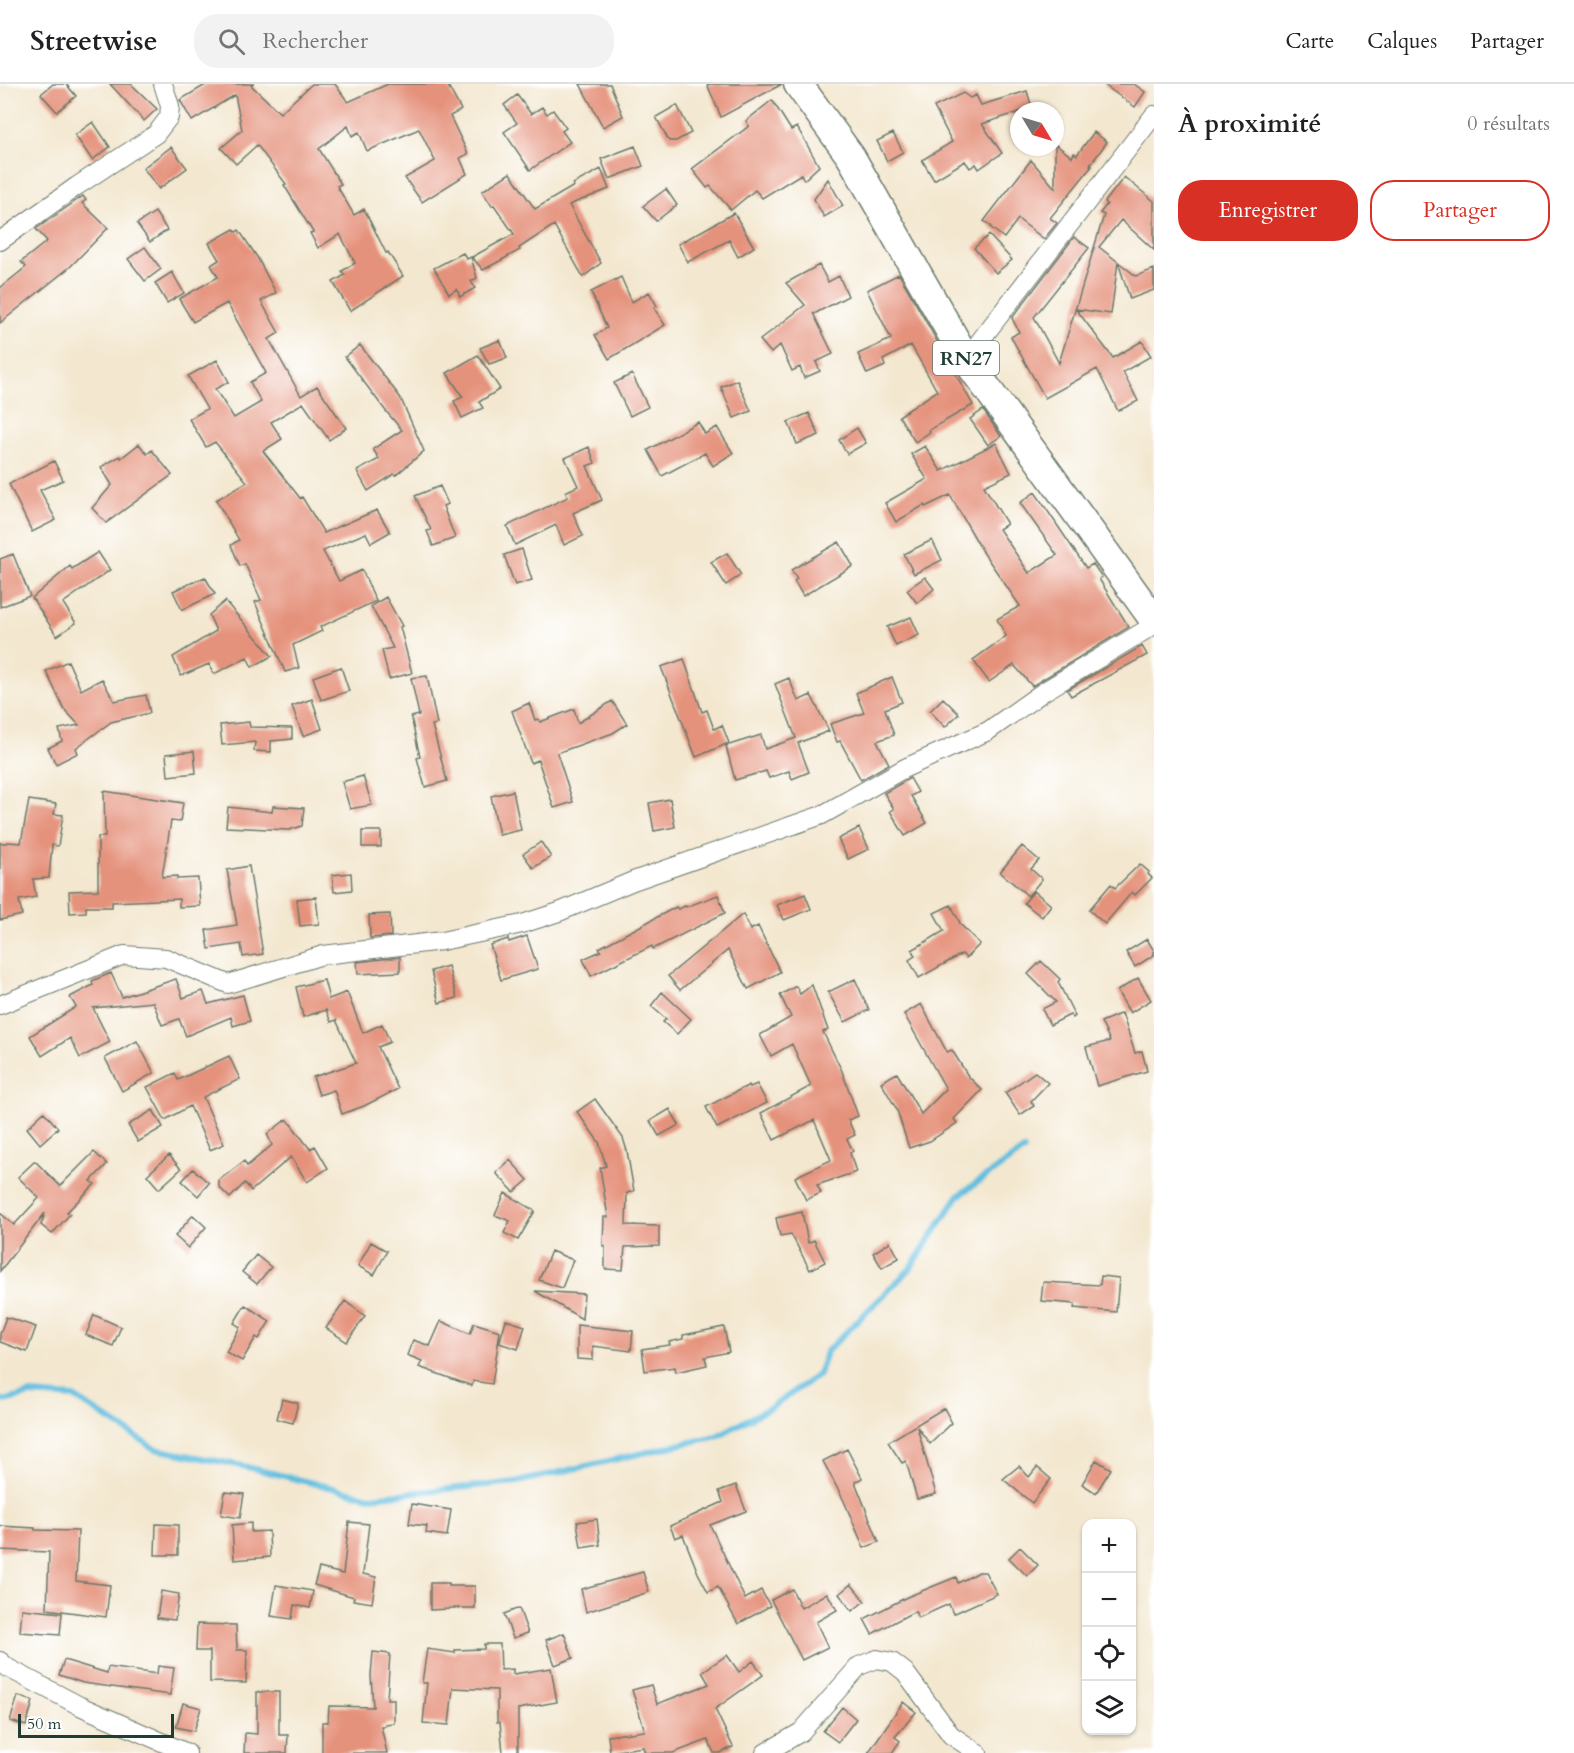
<!DOCTYPE html>
<html lang="fr">
<head>
<meta charset="utf-8">
<style>
  :root { --surface:#fff; --page:#f2f2f2; --text:#202124; --muted:#757577; --line:#e0e0e0; --accent:#d93025 }
  body { margin:0; font-family:Cardo,serif; background:var(--page); color:var(--text) }
  .controls { position:absolute; right:18px; bottom:18px; display:grid; overflow:hidden; border-radius:12px; box-shadow:0 2px 4px #0004 }
  .controls button { width:54px; height:54px; display:grid; place-items:center; padding:0; border:0; border-bottom:2px solid var(--line); background:var(--surface); color:var(--text); font:30px sans-serif }
  .compass { position:absolute; left:1010px; top:18px; width:54px; height:54px; border-radius:50%; background:var(--surface); box-shadow:0 2px 4px #0004; rotate:128deg }
  .scale { position:absolute; left:18px; bottom:15px; width:156px; box-sizing:border-box; padding-left:6px; border:3px solid #1f3d34; border-top:0; font-size:16px; line-height:21px; white-space:nowrap; color:#1f3d34; -webkit-text-stroke:4px #fff; paint-order:stroke }
  .list { margin:0; padding:0; list-style:none }
  h2 { display:flex; justify-content:space-between; align-items:center; height:78px; margin:0; padding:0 24px; font-size:26px }
  h2 small { font-size:20px; font-weight:400; color:var(--muted) }
  .actions { display:flex; gap:12px; padding:18px 24px }
  .actions a { flex:1; padding:14px 0; border:2px solid var(--accent); border-radius:24px; text-align:center; font-size:21px; color:var(--accent) }
  .actions .main { background:var(--accent); color:#fff }
  .icon { flex:none; width:33px; height:33px; fill:none; stroke:currentColor; stroke-width:2; stroke-linecap:round; stroke-linejoin:round }
  .map { position:relative; flex:none; width:1154px; height:1669px; overflow:hidden }
  header { display:flex; align-items:center; gap:36px; box-sizing:border-box; height:84px; padding:0 30px; background:var(--surface); border-bottom:2px solid var(--line) }
  header strong { font-size:28px }
  nav { display:flex; gap:33px; margin-inline-start:auto; font-size:21px }
  .search { width:420px; height:54px; background:var(--page); display:flex; align-items:center; gap:15px; box-sizing:border-box; padding:0 21px; border-radius:24px; color:var(--muted); font-size:22px }
  main { display:flex }
  aside { flex:1; background:var(--surface) }
  .map>svg:first-child { display:block }
  .lines { fill:none; stroke-linecap:round; stroke-linejoin:round }
  .stream { stroke:#61bedf; stroke-width:6 }
  .building { fill:#e5927b }
  .street-casing { stroke:#69786a; stroke-width:20 }
  .primary-casing { stroke:#69786a; stroke-width:31 }
  .street { stroke:#fff; stroke-width:18 }
  .primary { stroke:#fff; stroke-width:28 }
  .labels { text-anchor:middle; dominant-baseline:central; stroke-width:4.5; stroke-linejoin:round; paint-order:stroke }
  .shield { fill:#fff; stroke:#627771; stroke-width:1.5 }
  .shield-label { font-size:20px; font-weight:bold; fill:#1f3d34 }
</style>
</head>
<body>
<header>
<strong>Streetwise</strong>
<div class="search"><svg class="icon" aria-label="search" viewBox="0 0 24 24"><circle cx="10" cy="10" r="6"/><path d="M15 15l6 6"/></svg>Rechercher</div>
<nav><a>Carte</a><a>Calques</a><a>Partager</a></nav>
</header>
<main>
<div class="map">
<svg width="1154" height="1669" viewBox="0 0 1154 1669">
  <rect width="100%" height="100%" fill="#fff"/>
  <filter id="ink" filterUnits="userSpaceOnUse"><feTurbulence type="fractalNoise" baseFrequency=".0167" numOctaves="2"/><feDisplacementMap in="SourceGraphic" scale="12" xChannelSelector="R" yChannelSelector="G"/><feConvolveMatrix kernelMatrix="1 2 1 2 8 2 1 2 1" color-interpolation-filters="sRGB"/></filter>
  <filter id="wash" filterUnits="userSpaceOnUse"><feTurbulence type="fractalNoise" baseFrequency=".008" numOctaves="4" result="noise"/><feDisplacementMap in="SourceGraphic" scale="24" xChannelSelector="R" yChannelSelector="G"/><feGaussianBlur stdDeviation="1.35" result="paint"/><feColorMatrix in="noise" values="0 0 0 0 0 0 0 0 0 0 0 0 0 0 0 0 0 1.4 0 .05"/><feComposite in="paint" operator="in"/></filter>
  <g filter="url(#wash)">
    <rect width="100%" height="100%" fill="#f3e7cf"/>
    <g class="lines">
      <path class="stream" d="M0 1316 4 1317 30 1310 74 1313 155 1365 243 1382 370 1413 517 1398 717 1352 775 1321 819 1290 826 1268 910 1185 958 1112 1024 1066"/>
    </g>
    <g id="blocks">
      <path class="building" d="M53 0H66L76 12 57 28 41 10Z
        M110 0H131L157 25 144 37Z
        M207 0H254L251 1 280 29 312 0H335L348 18 388 0H447L461 26 450 32 468 70 460 74 467 90 422 118 405 94 435 77 419 45 367 67 359 48 352 52 348 42 319 65 341 100 337 102 354 131 364 125 386 169 388 168 403 192 350 227 333 198 345 191 342 187 355 179 340 150 318 164 310 149 313 148 284 101 286 100 257 61 236 80 221 64 242 46 235 11 192 37 180 16Z
        M580 0H610L623 32 603 43Z
        M707 0H782L721 33Z
        M1103 0H1134L1145 8 1135 23Z
        M1027 7 1032 24 982 40 1002 69 979 85 976 80 970 84 965 77 934 96 922 76 952 58 934 23 963 9 970 14 976 11 981 21Z
        M517 11 531 30 542 23 547 30 553 26 566 44 562 47 570 58 530 86 504 48 517 39 504 21Z
        M772 16 791 46 797 43 819 82 804 96 801 90 762 114 755 106 731 126 710 102 707 104 692 85 749 42 746 37Z
        M677 21 691 49 676 57H669L656 33Z
        M93 38 110 63 92 76 75 51Z
        M1094 48 1107 58 1090 81 1092 82 1050 134 1057 139 1044 155 1018 135 1004 154 990 143 991 142 984 137 1031 76 1055 104V60L1072 73 1074 69 1077 71Z
        M893 49 903 68 887 77 877 57Z
        M635 62 643 82 609 95 601 75Z
        M171 63 187 84 159 105 143 84Z
        M601 85 609 105 569 121 601 179 583 193 554 141 519 164 520 166 483 186 472 173 514 150 494 121 492 122 482 107 510 89 535 125 574 102 573 100Z
        M1124 93 1154 117V166L1121 136 1099 163 1136 192 1154 185V206L1130 215 1118 178 1111 230 1076 225 1113 274 1142 257 1151 272 1123 288 1138 317 1118 327 1097 285 1045 314 1011 253 1019 248 1012 234 1074 153 1089 164 1034 233 1059 279 1104 131 1100 129 1107 120 1105 118Z
        M828 95 843 122 824 133 814 115Z
        M666 105 677 121 656 137 643 122Z
        M83 112 86 116 82 119 108 144 70 183 0 239V204L26 183 21 178 47 157 36 145Z
        M155 128 167 146 150 158 137 140Z
        M734 129 754 163 738 173 729 156 688 178 678 160Z
        M234 145 236 148 239 146 257 173 276 209 261 217 279 249 269 255 301 312 317 302 346 344 329 356 303 319 271 338 282 355 263 367 300 414 302 413 324 449 377 426 390 448 371 459 366 449 323 467 339 497 362 486 376 517 320 543 322 547 293 561 299 584 285 588 255 518 261 516 245 480 240 482 231 461 239 456 216 416 247 398 215 358 206 363 189 335 207 325 188 292 217 276 229 298 215 305 234 334 261 318 250 298 266 289 227 219 193 238 179 215 218 193 211 181 219 176 209 159Z
        M989 151 1012 176 996 189 974 164Z
        M145 163 161 185 145 197 128 175Z
        M463 169 467 175 471 173 477 194 471 197 475 204 460 213 457 205 449 210 434 184Z
        M819 181 828 198 839 192 848 212 814 230 813 229 833 270 816 278 820 287 804 294 800 283 792 287 780 261 771 269 760 256 805 221 786 199Z
        M172 188 184 209 167 219 155 199Z
        M899 190 973 321 929 346 930 348 915 358 899 332 937 307 911 261 883 276 885 282 867 290 858 270 891 255 867 206Z
        M621 193 632 218 649 208 657 222 654 224 665 241 609 275 595 251 607 244 591 208Z
        M500 256 507 274 489 280 480 264Z
        M360 261 400 313 424 367 396 391 394 390 368 407 357 387 379 375 373 365 402 346 385 326 345 273Z
        M478 271 500 305 479 318 483 324 462 334 454 317 463 313 447 289Z
        M632 290 648 323 630 332 614 299Z
        M737 296 751 327 734 334 721 303Z
        M983 326 1001 352 988 361 970 335Z
        M809 329 819 351 797 360 788 338Z
        M698 338 705 350 717 343 733 369 713 382 705 369 662 392 648 366Z
        M857 344 866 359 847 370 839 356Z
        M996 359 1011 389 984 402 1007 440 999 445 1029 489 1057 471 1020 419 1035 408 1086 484 1093 480 1102 493 1099 495 1129 543 1032 602 1014 581 989 598 973 576 1006 552 997 535 1020 522 983 468 950 411 925 423 924 421 896 438 885 419 927 395 911 370 925 362 941 387Z
        M139 360 147 370 152 366 172 391 106 439 92 424 112 401 101 383 120 372 121 374Z
        M589 363 595 379 587 382 602 416 573 429 583 452 564 461 556 441 515 461 507 442 568 413 565 408 578 402 565 374Z
        M54 377 63 396 40 406 56 436 32 448 9 400Z
        M440 402 448 420 443 422 455 454 433 462 427 447 431 446 415 412Z
        M932 456 942 476 914 490 904 470Z
        M839 458 853 482 803 512 794 497 797 495 791 486Z
        M522 465 532 496 515 501 504 471Z
        M98 468 110 486 63 519 76 539 57 552 32 514 70 482 72 485Z
        M727 469 741 491 726 501 711 478Z
        M13 470 30 512 0 523V475Z
        M205 493 215 510 182 526 173 507Z
        M925 493 934 505 917 519 907 506Z
        M386 513 402 542 400 543 412 589 389 595 382 566 393 564 371 522Z
        M225 517 272 572 252 583 247 573 214 590 209 580 181 592 173 573 216 547 209 531Z
        M911 533 919 551 896 562 887 543Z
        M1142 562 1147 571 1071 612 1067 606Z
        M684 575 702 628 707 626 714 645 722 641 729 659 696 673 661 583Z
        M68 577 81 606 102 595 114 617 146 611 150 629 111 638 76 664 78 669 56 680 48 664 62 657 59 645 79 641 64 625 46 587Z
        M341 583 349 607 321 616 313 593Z
        M427 592 437 640 432 641 447 697 425 703 417 674 420 673 411 633 419 631 411 594Z
        M892 593 902 618 885 625 894 651 877 657 889 680 861 696 840 657 837 658 830 640 864 629 856 609Z
        M789 594 798 617 811 611 829 647 798 659 809 688 792 695 789 687 769 694 766 687 735 696 726 662 761 651 765 665 796 654 775 600Z
        M943 614 959 630 945 643 930 627Z
        M312 615 322 645 303 652 292 622Z
        M612 617 627 640 613 649 557 669 573 718 554 724 538 676 531 679 512 627 529 619 535 636 538 635 540 638 574 625 578 639Z
        M249 638 250 643 292 644V655L271 657V668L254 667 255 658 222 661 220 641Z
        M194 667 196 689 168 692 166 670Z
        M363 692 372 721 350 725 342 698Z
        M910 694 918 708 911 712 927 739 905 752 890 727 894 725 884 709Z
        M104 707 183 719 180 738 171 737 162 793 177 792V795L198 794 200 822 179 823V815L112 818V823H86V828L70 829 69 807 98 806V753H105Z
        M513 707 521 746 499 751 491 712Z
        M670 715 675 743 654 747 649 719Z
        M29 716 56 720 54 730 63 731 58 762 52 761 49 794 33 795 36 813 19 816 22 831 0 836V759H6L7 758 21 759Z
        M273 722 304 724 302 742 289 746 226 743 228 723 272 728Z
        M859 744 869 765 848 775 838 755Z
        M362 747H381V763H362Z
        M541 758 551 773 533 784 523 770Z
        M1022 762 1039 776 1031 785 1042 795 1028 812 1000 788Z
        M1140 780 1149 788 1148 790 1152 794 1135 811 1132 808 1105 840 1089 826 1111 800 1115 804Z
        M249 782 263 870 243 873 241 860 209 865 206 846 237 841 227 786Z
        M351 789 352 806 334 808 332 791Z
        M1034 807 1051 821 1042 833 1024 819Z
        M805 810 811 825 784 836 777 821Z
        M718 811 725 829 653 865 652 862 591 892 583 875 601 867 599 864 676 823 678 825 685 822 686 823Z
        M316 813 319 840 300 842 297 815Z
        M951 821 961 841 980 860 966 874 962 870 919 894 909 876 915 872 912 866 944 847 934 829Z
        M390 830 391 852 370 854 369 831Z
        M743 830 750 846 758 842 780 888 748 905 728 866 680 906 668 892Z
        M527 852 538 885 501 896 490 861 508 855 509 858Z
        M1147 855 1154 867V871L1135 883 1126 868Z
        M400 873V888L358 890 357 878Z
        M1041 877 1060 895 1058 898 1075 932 1073 934 1070 931 1050 941 1042 925 1056 918 1028 890Z
        M448 882 457 914 439 919 431 887Z
        M111 889 122 913 176 895 183 914 203 907 208 920 243 911 250 937 233 942 231 933 186 952 179 935 162 941 153 918 93 924 110 958 80 974 70 954 42 972 30 952 76 923 70 913 93 901 92 897Z
        M1138 894 1151 916 1130 929 1117 907Z
        M855 895 869 926 845 938 828 908Z
        M324 896 329 915 347 908 363 949 382 940 390 958 378 963 398 1005 364 1022 342 1030 334 1006 319 1011 313 993 356 979 336 936 331 938 326 926 303 933 296 903Z
        M812 901 828 946 823 948 842 987 858 1032 848 1036 855 1051 847 1055 853 1067 850 1069 856 1088 817 1101 821 1109 806 1116 795 1093 831 1076 814 1036 774 1056 761 1029 811 1002 792 960 771 972 760 951 791 933 780 911 796 902 800 910Z
        M662 908 691 935 677 950 663 938 666 935 651 922Z
        M921 920 947 968 952 966 968 992 982 1006 954 1035 957 1039 930 1057 909 1064 897 1026 881 998 897 989 921 1030 946 1005 904 930Z
        M1122 929 1135 969 1142 967 1147 987 1097 1002 1086 963 1110 957 1101 938Z
        M137 957 154 989 122 1007 105 974Z
        M229 972 240 995 203 1013 224 1060 210 1066 190 1022 165 1036 147 1003 175 989 178 996Z
        M1035 988 1048 999 1031 1017 1034 1022 1020 1031 1005 1009Z
        M757 1000 767 1019 717 1044 706 1023 749 1001 750 1003Z
        M595 1015 623 1054 627 1067 634 1107 627 1109 626 1141 659 1142V1162L625 1163 623 1186 605 1185V1162H603L604 1133H608L600 1084 606 1082 599 1058 577 1028Z
        M670 1025 679 1041 659 1052 650 1037Z
        M153 1026 163 1043 138 1058 128 1041Z
        M44 1028 58 1044 40 1060 27 1044Z
        M287 1035 310 1065 315 1062 328 1084 307 1098 291 1073 251 1107 245 1099 230 1114 219 1103V1096L244 1077 247 1082 272 1061 267 1050Z
        M94 1068 107 1080 91 1097 95 1100 67 1128 70 1130 52 1150 41 1141 45 1129 0 1187V1129L14 1141 39 1114 18 1093 35 1077 60 1102Z
        M169 1071 181 1085 159 1105 147 1091Z
        M510 1076 528 1096 514 1108 496 1089Z
        M193 1085 209 1099 198 1112 182 1097Z
        M505 1109 535 1127 518 1156 504 1149 510 1137 495 1131Z
        M802 1128 808 1159 814 1156 825 1178 810 1186 791 1150 780 1152 776 1134Z
        M193 1131 206 1143 188 1164 175 1152Z
        M371 1158 387 1167 374 1191 358 1182Z
        M890 1158 899 1174 882 1184 873 1169Z
        M551 1167 573 1176 562 1204 539 1196Z
        M256 1171 271 1183 257 1200 242 1188Z
        M1101 1192 1119 1194 1116 1228 1074 1224 1075 1220 1041 1217 1043 1198 1100 1201Z
        M535 1207 584 1210 582 1235Z
        M345 1217 365 1232 347 1258 326 1244Z
        M245 1221 270 1237 259 1255 256 1253 242 1277 226 1268 240 1243 234 1239Z
        M94 1231 121 1243 113 1262 86 1251Z
        M6 1233 36 1243 27 1268 0 1258V1250Z
        M506 1236 525 1242 518 1265 499 1259Z
        M441 1237 470 1250 474 1239 500 1247 492 1300 473 1297 472 1302 419 1283 422 1277 407 1271 413 1256 430 1262Z
        M577 1241 633 1247 631 1267 593 1262V1276L577 1275Z
        M724 1243 729 1268 705 1273 707 1281 676 1288 675 1283 645 1287 642 1265 670 1261 669 1258 683 1255V1251Z
        M282 1315 298 1319 293 1339 277 1335Z
        M944 1324 952 1339 930 1360 917 1343 936 1410 917 1415 906 1377 902 1379 888 1358Z
        M847 1365 862 1394 855 1398 879 1458 864 1464 844 1417 823 1377Z
        M1096 1376 1111 1385 1096 1409 1082 1400Z
        M1019 1382 1029 1393 1037 1383 1051 1395 1032 1419 1003 1395Z
        M736 1401 746 1427 710 1441 745 1515 761 1506 770 1522 738 1540 718 1503 708 1508 698 1489 683 1451 675 1454 670 1442 723 1418 719 1407Z
        M225 1408 244 1410 240 1434 221 1431Z
        M412 1420 451 1426 447 1452 426 1449 427 1442 409 1440Z
        M597 1435 600 1461 581 1464 577 1438Z
        M349 1438 369 1440 363 1490 376 1493 372 1519 353 1516 354 1513 314 1501 319 1484 343 1490Z
        M251 1439V1448L269 1447 270 1473 234 1476 232 1441Z
        M156 1440 178 1441V1471H155Z
        M0 1442 35 1444V1446L78 1447 76 1497 110 1501 106 1533 47 1525 49 1468 0 1466Z
        M1020 1463 1038 1481 1027 1492 1009 1474Z
        M643 1488 649 1508 586 1528 581 1505Z
        M979 1488H985L997 1510 953 1530 949 1520 918 1534 915 1527 872 1550 864 1535 907 1513 956 1493 958 1499Z
        M430 1499H449V1502H475V1524H449V1525L430 1526Z
        M851 1500 865 1517 852 1527 839 1510Z
        M276 1501 313 1507 310 1524 294 1521 292 1535 271 1532Z
        M792 1505 801 1524 827 1509 837 1526 816 1538 828 1563 802 1576 771 1516Z
        M161 1507 179 1510 175 1536 157 1534Z
        M519 1524 528 1549 513 1554 504 1530Z
        M22 1525 62 1529 60 1551 20 1548Z
        M197 1540 236 1541 237 1566H247L246 1599 210 1598V1567H196Z
        M564 1549 573 1574 555 1581 546 1556Z
        M484 1560H500L501 1586 513 1585V1590L551 1584 557 1618 518 1625V1669H503L500 1638H497V1606L453 1604 449 1641 423 1639 427 1599H422L427 1565 455 1569V1566L484 1565Z
        M373 1568 390 1570 387 1615H394V1639L385 1640V1642H381L387 1669H322V1638H328L329 1622 373 1623 371 1591Z
        M727 1571 739 1588 753 1577 763 1591 715 1625 733 1663 720 1669H714L708 1656 673 1669H645L643 1663 610 1668 608 1652 645 1647 632 1606 651 1601 657 1620 709 1600 702 1588Z
        M64 1576 107 1589 108 1583 157 1590 158 1582 174 1584 170 1611 83 1599 59 1591Z
        M257 1608H279V1651H288L287 1669H244L245 1649 257 1650Z
        M18 1612 33 1617 26 1642 10 1637Z
        M903 1618 916 1628 895 1653 900 1657 892 1669H868Z
        M183 1619 201 1624 194 1647 176 1643Z
        M842 1623 856 1635 838 1658 823 1647Z"/>
    </g>
  </g>
  <g filter="url(#ink)">
    <use href="#blocks" fill-opacity="0" stroke="#69786a" stroke-width="1.5"/>
    <g class="lines">
      <g class="street-casing">
        <path id="street" d="M0 157 77 102 156 50 169 33 170 22 163 0
          M966 275 1154 31
          M0 921 124 871 166 874 228 900 323 871 442 857 522 840 559 828 633 797 822 731 905 684 988 647 1043 608 1154 541
          M0 1577 8 1584 80 1622 187 1669
          M765 1669 801 1648 859 1582 877 1575 892 1578 905 1588 951 1651 978 1669"/>
      </g>
      <g class="primary-casing">
        <path id="primary" d="M798 0 851 73 966 275 1154 536"/>
      </g>
      <use href="#street" class="street"/>
      <use href="#primary" class="primary"/>
    </g>
  </g>
  <g class="labels">
    <rect class="shield" x="933" y="257" width="66" height="34" rx="4.5"/>
    <g class="shield-label">
      <text x="966" y="274">RN27</text>
    </g>
  </g>
</svg>
<div class="controls">
<button>+</button>
<button>−</button>
<button><svg class="icon" aria-label="locate" viewBox="0 0 24 24"><circle cx="12" cy="12" r="6"/><path d="M12 2v4M12 18v4M2 12h4M18 12h4"/></svg></button>
<button><svg class="icon" aria-label="layers" viewBox="0 0 24 24"><path d="M12 4l9 5-9 5-9-5zM3 14l9 5 9-5"/></svg></button>
</div>
<svg class="compass" viewBox="-18 -18 36 36"><path d="M0-13l5 13h-10z" fill="#e53935"/><path d="M0 13l5-13h-10z" fill="#757577"/></svg>
<div class="scale">50 m</div>
</div>
<aside>
<h2>À proximité<small>0 résultats</small></h2>
<ul class="list">
</ul>
<div class="actions"><a class="main">Enregistrer</a><a>Partager</a></div>
</aside>
</main>
</body>
</html>
